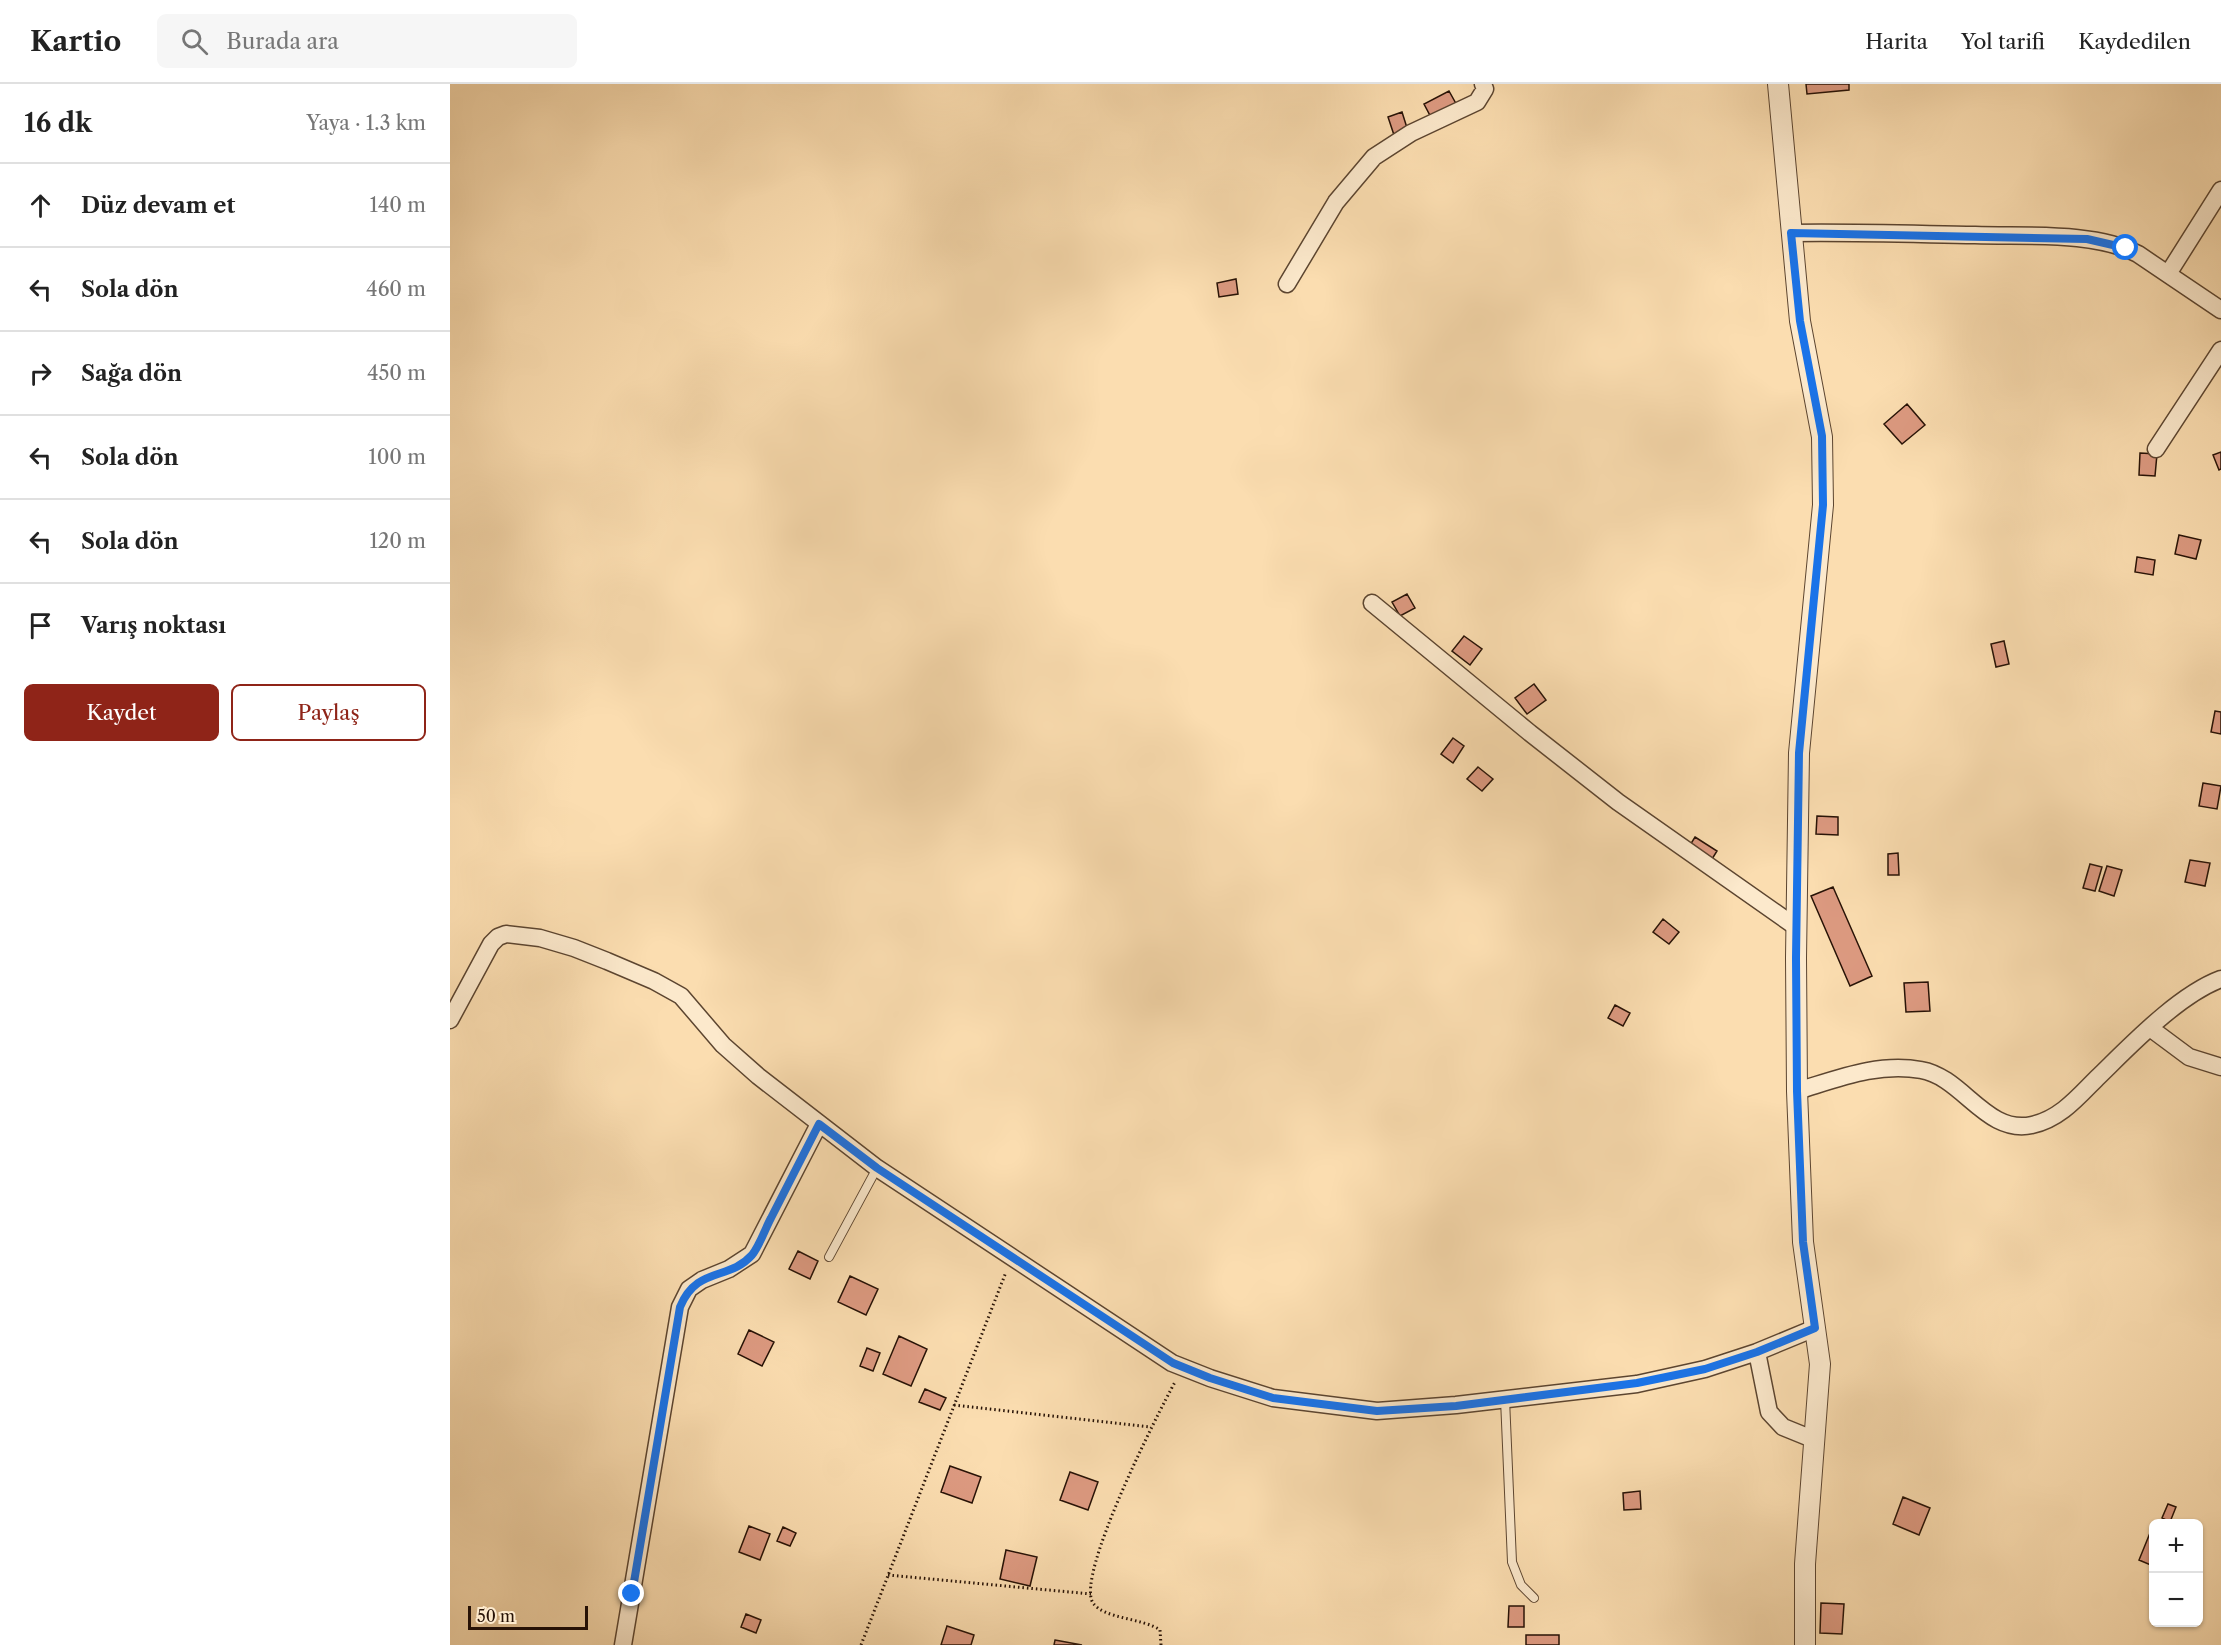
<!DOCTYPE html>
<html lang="tr">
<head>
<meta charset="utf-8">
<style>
  :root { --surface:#fff; --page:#f6f6f6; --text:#222; --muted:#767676; --line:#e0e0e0; --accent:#8f2418 }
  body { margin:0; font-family:"Libre Caslon Text",serif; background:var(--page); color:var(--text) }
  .controls { position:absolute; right:18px; bottom:18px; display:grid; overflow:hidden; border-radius:9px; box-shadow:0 2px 4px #0004 }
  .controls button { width:54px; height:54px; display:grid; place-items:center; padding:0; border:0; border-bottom:2px solid var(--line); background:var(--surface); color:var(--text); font:30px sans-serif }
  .scale { position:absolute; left:18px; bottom:15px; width:120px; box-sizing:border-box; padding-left:6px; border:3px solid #271206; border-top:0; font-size:16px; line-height:21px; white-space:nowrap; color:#271206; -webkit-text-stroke:4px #fce9cc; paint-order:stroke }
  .stop { position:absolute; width:18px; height:18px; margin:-14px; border:4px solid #1a73e8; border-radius:50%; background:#fff }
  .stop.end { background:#1a73e8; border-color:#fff; box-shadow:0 2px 6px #0008 }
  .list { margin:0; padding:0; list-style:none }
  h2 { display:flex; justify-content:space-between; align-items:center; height:78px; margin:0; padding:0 24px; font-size:26px }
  h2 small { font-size:20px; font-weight:400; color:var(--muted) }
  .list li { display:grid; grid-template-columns:39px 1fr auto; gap:18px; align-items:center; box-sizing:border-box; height:84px; padding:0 24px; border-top:2px solid var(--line) }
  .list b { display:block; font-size:22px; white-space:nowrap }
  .list em { font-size:20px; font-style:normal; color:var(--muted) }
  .actions { display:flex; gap:12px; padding:18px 24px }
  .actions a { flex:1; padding:14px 0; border:2px solid var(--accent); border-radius:9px; text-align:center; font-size:21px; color:var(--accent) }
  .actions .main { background:var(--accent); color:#fff }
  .icon { flex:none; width:33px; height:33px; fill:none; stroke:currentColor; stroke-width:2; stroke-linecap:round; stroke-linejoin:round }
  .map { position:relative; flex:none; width:1771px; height:1561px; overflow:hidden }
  header { display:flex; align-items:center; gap:36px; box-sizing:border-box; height:84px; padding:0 30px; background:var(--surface); border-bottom:2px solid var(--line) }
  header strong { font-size:28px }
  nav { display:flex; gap:33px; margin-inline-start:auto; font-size:21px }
  .search { width:420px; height:54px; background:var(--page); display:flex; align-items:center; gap:15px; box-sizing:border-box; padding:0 21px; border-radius:9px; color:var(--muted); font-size:22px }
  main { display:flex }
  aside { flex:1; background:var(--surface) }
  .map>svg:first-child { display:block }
  .building { fill:#dd9a81; stroke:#271206; stroke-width:1.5 }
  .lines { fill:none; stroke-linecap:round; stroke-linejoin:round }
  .service-casing { stroke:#5c4530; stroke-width:10 }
  .minor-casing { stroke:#5c4530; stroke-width:19 }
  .tertiary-casing { stroke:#5c4530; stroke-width:22 }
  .path { stroke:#271206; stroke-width:3; stroke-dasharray:1.5 3; stroke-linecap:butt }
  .service { stroke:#fce9cc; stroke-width:8 }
  .minor { stroke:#fce9cc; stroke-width:16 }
  .tertiary { stroke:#fce9cc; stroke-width:20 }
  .route { stroke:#1a73e8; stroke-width:8 }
</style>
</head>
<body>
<header>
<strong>Kartio</strong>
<div class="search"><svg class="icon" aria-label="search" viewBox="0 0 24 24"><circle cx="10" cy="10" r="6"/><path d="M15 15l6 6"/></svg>Burada ara</div>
<nav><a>Harita</a><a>Yol tarifi</a><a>Kaydedilen</a></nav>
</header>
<main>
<aside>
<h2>16 dk<small>Yaya · 1.3 km</small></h2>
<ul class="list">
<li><svg class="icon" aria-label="ahead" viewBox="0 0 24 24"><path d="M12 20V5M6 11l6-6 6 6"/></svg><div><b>Düz devam et</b></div><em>140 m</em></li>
<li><svg class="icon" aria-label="left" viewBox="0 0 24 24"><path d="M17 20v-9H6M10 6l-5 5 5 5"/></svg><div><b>Sola dön</b></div><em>460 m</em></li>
<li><svg class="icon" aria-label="right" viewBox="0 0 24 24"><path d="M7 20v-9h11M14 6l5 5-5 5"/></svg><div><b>Sağa dön</b></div><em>450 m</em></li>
<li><svg class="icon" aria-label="left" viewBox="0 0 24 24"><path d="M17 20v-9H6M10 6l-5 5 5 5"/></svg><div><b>Sola dön</b></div><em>100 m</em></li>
<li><svg class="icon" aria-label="left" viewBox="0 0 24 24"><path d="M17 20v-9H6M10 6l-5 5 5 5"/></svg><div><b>Sola dön</b></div><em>120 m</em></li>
<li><svg class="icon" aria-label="arrive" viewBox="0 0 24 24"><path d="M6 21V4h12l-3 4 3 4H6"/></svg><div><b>Varış noktası</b></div></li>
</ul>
<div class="actions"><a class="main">Kaydet</a><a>Paylaş</a></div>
</aside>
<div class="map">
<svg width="1771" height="1561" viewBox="0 0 1771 1561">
  <rect width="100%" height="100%" fill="#fbddb0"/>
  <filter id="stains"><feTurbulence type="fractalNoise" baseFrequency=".00333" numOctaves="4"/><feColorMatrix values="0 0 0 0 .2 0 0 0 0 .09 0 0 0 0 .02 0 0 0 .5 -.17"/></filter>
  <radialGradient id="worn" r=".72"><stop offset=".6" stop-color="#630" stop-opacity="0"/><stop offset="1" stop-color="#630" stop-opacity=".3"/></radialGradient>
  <path class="building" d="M1356 0H1399V6L1357 10Z
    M999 7 1009 25 984 39 974 20Z
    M952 28 958 47 944 51 938 33Z
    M786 195 788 210 769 213 767 199Z
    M1457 320 1475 341 1452 360 1434 340Z
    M1771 368V385L1769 386 1763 371Z
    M1690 369 1707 370 1705 392 1689 391Z
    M1729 451 1751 456 1746 475 1725 470Z
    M1687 473 1705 476 1703 491 1685 488Z
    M957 510 965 524 950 532 942 518Z
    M1014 552 1032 565 1020 581 1002 567Z
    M1554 557 1559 580 1546 583 1541 560Z
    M1084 600 1096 616 1077 630 1065 614Z
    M1765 627 1771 628V650L1761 648Z
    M1003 654 1014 662 1003 679 991 670Z
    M1028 683 1043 695 1032 707 1017 695Z
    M1753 699 1771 702 1767 725 1749 722Z
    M1367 732 1388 733V751L1366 750Z
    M1245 753 1267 767 1259 780 1237 766Z
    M1448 769 1449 791H1438V770Z
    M1740 776 1760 779 1755 802 1735 798Z
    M1640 780 1652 783 1645 807 1633 804Z
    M1657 782 1672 786 1664 812 1649 807Z
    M1383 803 1422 892 1400 902 1361 812Z
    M1213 835 1229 848 1219 860 1203 848Z
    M1478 898 1480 927 1456 928 1454 899Z
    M1165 921 1180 929 1173 942 1158 934Z
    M348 1167 368 1177 360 1195 339 1185Z
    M400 1192 428 1205 416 1231 388 1218Z
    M299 1246 324 1258 312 1282 288 1270Z
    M449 1252 477 1265 461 1302 433 1290Z
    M417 1264 430 1269 423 1287 410 1282Z
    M475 1305 496 1314 490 1326 469 1318Z
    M500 1382 531 1393 522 1419 491 1408Z
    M620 1388 648 1398 638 1426 610 1416Z
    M1190 1407 1191 1425 1174 1426 1173 1409Z
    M1453 1413 1480 1424 1469 1451 1443 1440Z
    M1718 1420 1726 1423 1720 1438 1712 1434Z
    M299 1442 320 1450 310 1476 289 1468Z
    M333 1443 346 1449 340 1462 327 1457Z
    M1700 1449 1704 1451 1703 1482 1689 1476Z
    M556 1466 587 1473 580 1502 550 1495Z
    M1371 1519 1394 1520 1392 1550 1370 1549Z
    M1059 1522H1074V1543H1058Z
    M296 1530 311 1536 306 1549 291 1543Z
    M497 1542 524 1551 521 1561H491Z
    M1076 1551H1109V1561H1076Z
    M605 1556 632 1561H604Z"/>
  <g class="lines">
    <g class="service-casing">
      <path id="service" d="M379 1173 427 1084
        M1055 1315 1062 1478 1071 1501 1084 1514"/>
    </g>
    <g class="minor-casing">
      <path id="minor" d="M1341 149C1402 148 1464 150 1525 151 1575 153 1644 147 1688 170L1771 226
        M1718 190 1771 106
        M837 200 886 118 924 73 961 49 1027 18 1035 5 1033 0
        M1706 365 1771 266
        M922 519 1080 649 1168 718 1346 843
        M0 936 41 860 48 853 56 850 90 854 124 864 157 877 204 897 231 912 273 961 308 992 427 1084 722 1279 760 1294 823 1314 927 1327 1006 1321 1187 1300 1255 1285 1307 1268 1365 1244
        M1700 944 1739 973 1771 983
        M1347 1007C1387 995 1428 978 1471 986 1513 993 1536 1051 1582 1041 1610 1035 1628 1013 1647 994 1680 962 1728 911 1771 895
        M1307 1268 1319 1328 1333 1343 1365 1356
        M173 1561 230 1223 239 1205 252 1196 279 1185 302 1170 369 1040"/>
    </g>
    <g class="tertiary-casing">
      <path id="tertiary" d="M1328 0 1350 237 1372 353 1373 421 1349 669 1346 874 1347 1007 1353 1158 1370 1280 1355 1480V1561"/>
    </g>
    <path class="path" d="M504 1321 701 1343
      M438 1491 641 1510
      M411 1561 556 1188
      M711 1561 710 1546C693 1534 654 1535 643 1519 625 1492 708 1329 725 1298"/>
    <use href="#service" class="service"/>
    <use href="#minor" class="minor"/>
    <use href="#tertiary" class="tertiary"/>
  </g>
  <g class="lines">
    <path class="route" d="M182 1510 230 1223C247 1182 279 1197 302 1171 310 1161 315 1145 321 1134 337 1103 353 1071 369 1040L427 1084 723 1279 760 1294 823 1314 927 1327 1006 1322 1187 1299 1255 1285 1307 1268 1365 1244 1353 1158 1347 1007 1346 874 1349 669 1373 421 1372 352 1350 237 1341 149 1637 155 1676 164"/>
  </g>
  <rect width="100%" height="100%" filter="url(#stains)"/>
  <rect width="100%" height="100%" fill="url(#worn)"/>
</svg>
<div class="controls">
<button>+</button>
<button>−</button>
</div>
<div class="scale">50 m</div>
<div class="stop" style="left:1676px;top:164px"></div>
<div class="stop end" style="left:182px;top:1510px"></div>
</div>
</main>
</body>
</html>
